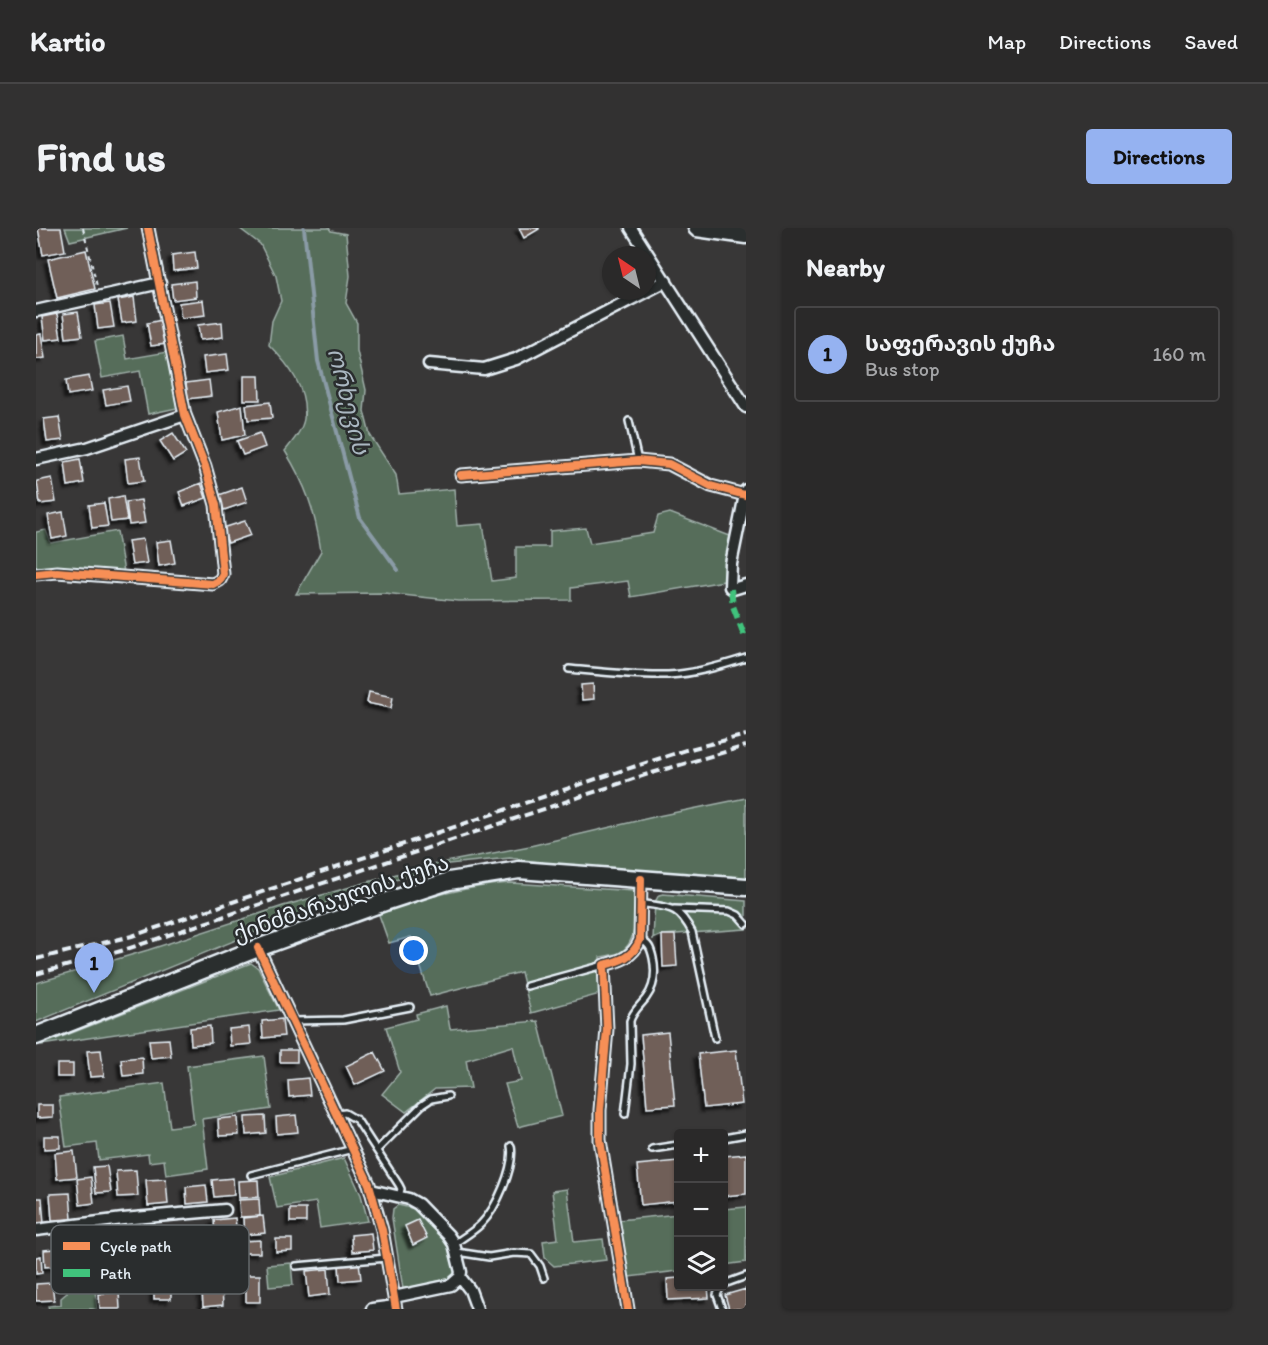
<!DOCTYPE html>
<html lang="en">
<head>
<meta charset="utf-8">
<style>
  :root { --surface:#2a2929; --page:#323131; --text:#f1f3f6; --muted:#a5a6a8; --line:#464546; --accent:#95b2f1 }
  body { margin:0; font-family:Itim,"Noto Sans Georgian",sans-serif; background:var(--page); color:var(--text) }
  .controls { position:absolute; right:18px; bottom:18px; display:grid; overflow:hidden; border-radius:6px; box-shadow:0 2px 4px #0004 }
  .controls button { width:54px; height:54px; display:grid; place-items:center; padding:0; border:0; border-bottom:2px solid var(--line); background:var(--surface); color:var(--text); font:30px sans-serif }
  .compass { position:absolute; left:566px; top:18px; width:54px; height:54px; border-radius:50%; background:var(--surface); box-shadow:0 2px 4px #0004; rotate:325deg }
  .you { position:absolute; left:378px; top:723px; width:21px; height:21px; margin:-15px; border:4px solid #fff; border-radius:50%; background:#1a73e8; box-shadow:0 0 0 9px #1a73e833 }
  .badge { display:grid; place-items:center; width:39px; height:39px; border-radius:50%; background:var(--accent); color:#111; font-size:20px; font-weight:700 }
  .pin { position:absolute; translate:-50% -50px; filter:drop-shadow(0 2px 3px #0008) }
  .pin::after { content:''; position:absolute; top:32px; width:21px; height:18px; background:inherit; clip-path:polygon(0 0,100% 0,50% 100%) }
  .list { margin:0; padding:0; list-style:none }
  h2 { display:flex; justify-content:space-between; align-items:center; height:78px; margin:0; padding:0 24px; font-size:26px }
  h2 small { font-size:20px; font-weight:400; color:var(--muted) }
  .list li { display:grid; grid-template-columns:39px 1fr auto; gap:18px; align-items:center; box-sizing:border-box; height:96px; margin:0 12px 12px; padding:0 12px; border:2px solid var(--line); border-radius:6px }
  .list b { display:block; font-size:22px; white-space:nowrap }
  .list p { margin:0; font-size:20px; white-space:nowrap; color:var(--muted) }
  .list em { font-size:20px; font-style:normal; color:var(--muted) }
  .icon { flex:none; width:33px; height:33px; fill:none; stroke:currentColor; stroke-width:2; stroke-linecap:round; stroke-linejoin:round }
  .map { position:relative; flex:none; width:710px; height:1081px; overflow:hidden; border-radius:6px }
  header { display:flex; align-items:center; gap:36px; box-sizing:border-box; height:84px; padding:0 30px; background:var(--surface); border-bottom:2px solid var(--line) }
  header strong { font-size:28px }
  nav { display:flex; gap:33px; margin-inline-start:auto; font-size:21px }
  .intro { display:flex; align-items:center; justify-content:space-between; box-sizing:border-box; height:144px; padding:0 36px }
  h1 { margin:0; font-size:42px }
  .button { padding:15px 27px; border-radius:6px; background:var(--accent); color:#111; font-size:21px; font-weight:700 }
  main { display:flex; gap:36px; padding:0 36px }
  aside { flex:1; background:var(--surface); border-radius:6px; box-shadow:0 2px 4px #0004 }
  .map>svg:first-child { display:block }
  .green { fill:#566d5a; stroke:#9fafa9; stroke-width:1.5 }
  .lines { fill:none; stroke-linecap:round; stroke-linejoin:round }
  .stream { stroke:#8a9ba6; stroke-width:4 }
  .building { fill:#705f59; stroke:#e8f1f8; stroke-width:1.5; filter:url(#shadow) }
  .lane-casing { stroke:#e8f1f8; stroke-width:10 }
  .street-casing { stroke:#e8f1f8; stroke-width:15 }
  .secondary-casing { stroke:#e8f1f8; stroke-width:21 }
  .path { stroke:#e8f1f8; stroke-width:2; stroke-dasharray:4.5 4.5; stroke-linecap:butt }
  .lane { stroke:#2a2d2e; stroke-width:5 }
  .street { stroke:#2a2d2e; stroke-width:10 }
  .secondary { stroke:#2a2d2e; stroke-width:16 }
  .rail { stroke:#e8f1f8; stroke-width:4; stroke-dasharray:9 4.5; stroke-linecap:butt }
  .quiet { stroke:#40c37c; stroke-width:6; stroke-dasharray:12 6; stroke-linecap:butt }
  .cycleway-casing { stroke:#2a2d2e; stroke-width:11 }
  .cycleway { stroke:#f78f57; stroke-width:8 }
  .labels { text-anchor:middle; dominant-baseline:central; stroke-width:5; stroke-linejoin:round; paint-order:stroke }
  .street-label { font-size:22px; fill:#e8f1f8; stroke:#2a2d2e }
  .water-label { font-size:24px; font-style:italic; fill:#aab7c1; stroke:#2a2d2e }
  .key { fill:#2a2d2e; stroke:#63686b; stroke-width:1.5 }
  .key-label { font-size:16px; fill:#e8f1f8 }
</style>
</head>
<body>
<header>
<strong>Kartio</strong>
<nav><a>Map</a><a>Directions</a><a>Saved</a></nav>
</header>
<div class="intro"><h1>Find us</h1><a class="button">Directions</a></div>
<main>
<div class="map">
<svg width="710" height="1081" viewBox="0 0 710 1081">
  <defs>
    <filter id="shadow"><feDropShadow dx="-4" dy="4" stdDeviation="1.5" flood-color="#0009"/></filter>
  </defs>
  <rect width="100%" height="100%" fill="#383737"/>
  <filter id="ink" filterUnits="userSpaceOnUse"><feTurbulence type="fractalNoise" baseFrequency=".0167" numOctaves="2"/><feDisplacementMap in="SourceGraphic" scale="12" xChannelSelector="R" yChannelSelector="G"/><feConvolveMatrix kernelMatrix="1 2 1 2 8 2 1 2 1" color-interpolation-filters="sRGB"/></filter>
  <g filter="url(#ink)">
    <path class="green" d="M29 0H91L34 13Z
      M203 0H293L295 3 310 6 314 48 310 75 321 95V123L330 162 328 183 334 207 360 247 363 266 418 261 421 298 447 296 456 353 480 350V319H514V303L550 300 554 315 617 305 622 288 634 285 694 308 688 353 595 369 592 353 535 360V372L422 373 348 365 260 366 285 323C279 283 270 257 249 223 256 214 266 203 268 191 272 161 253 137 233 117L236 93 245 73 240 48 224 16Z
      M87 108 91 131 131 124 141 180 112 186 104 143 66 150 59 113Z
      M10 302 15 315 81 303 88 344 0 339V304Z
      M710 570V650L533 638 474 630 412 636 310 667 0 794V755L112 722 247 678 389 638 494 618 622 588Z
      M475 655 598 663C598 683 604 714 583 725 577 727 570 728 564 729V766L495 785 485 744 394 768 375 709 353 715 342 684C386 671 429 658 475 655Z
      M627 666 710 673V701L626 707 617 711 619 674 623 667Z
      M215 735 222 740 243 782 5 817Z
      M410 778 414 801 502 793 526 888 482 899 469 856 485 853 477 818 430 832 435 860 399 861 370 884 346 866 364 844 350 799 381 791 380 786Z
      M228 828 235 881 166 891 172 941 130 947 128 932 113 934 112 926 63 932 61 915 30 919 23 869 128 855 134 899 158 896 151 838Z
      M308 930 325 967 332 993 284 1000 280 974 241 980 234 949Z
      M531 961 538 1014 567 1011 570 1032 518 1038 509 1030 507 1013 522 1011 516 963Z
      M362 977 379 981 411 1013 421 1039 416 1050 367 1061 356 990 357 981Z
      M710 979V1034L688 1037V981Z
      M642 986V1043L593 1049 583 992Z
      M255 1035 257 1057 233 1059 231 1037Z
      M57 1040 61 1081H13L12 1078 25 1077V1070L31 1065 29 1043Z"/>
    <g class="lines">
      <path class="stream" d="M268 0 282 133 324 290 362 342"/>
    </g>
    <path class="building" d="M2 0H25L29 23 7 27Z
      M483 0H503V1L488 10Z
      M50 22 59 61 21 70 12 31Z
      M159 24 161 40 137 43 136 27Z
      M159 53 160 69 137 72 135 56Z
      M98 69 101 93 86 95 82 72Z
      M167 72 169 87 145 90 143 75Z
      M74 75 78 99 62 101 59 77Z
      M42 84 46 108 30 110 27 86Z
      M21 86 25 110 9 112 6 89Z
      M126 92 130 116 115 118 111 95Z
      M186 94 187 109 164 112 162 97Z
      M5 106 9 130 0 131V107Z
      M191 126 193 142 169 145 167 129Z
      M53 148 56 163 32 167 30 152Z
      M208 148H223L224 172H208Z
      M173 152 175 168 152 171 150 155Z
      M91 158 94 173 70 177 67 162Z
      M234 174 236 190 212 192 210 177Z
      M206 177 209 207 186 212 182 184Z
      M23 189 27 212 11 214 8 191Z
      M137 205 150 225 137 233 124 213Z
      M224 205 229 219 207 227 201 213Z
      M104 229 108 253 92 255 89 231Z
      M44 231 48 255 32 258 29 234Z
      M16 250 20 274 4 276 1 253Z
      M165 255 170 270 148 278 143 264Z
      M206 259 211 274 188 282 183 267Z
      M87 268 91 292 75 294 72 271Z
      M105 272 109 295 93 297 90 274Z
      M68 275 72 298 56 300 53 277Z
      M27 284 31 308 16 311 12 287Z
      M209 293 215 307 192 315 187 300Z
      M107 311 111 335 96 337 92 313Z
      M135 312 139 335 123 338 120 314Z
      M557 456 558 471 546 472 545 457Z
      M333 464 357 469 355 480 331 475Z
      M626 707H639L641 738 627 739Z
      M246 791 248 808 227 810 226 793Z
      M174 798 175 815 155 817 154 800Z
      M213 799 215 816 194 818 193 801Z
      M632 804 639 877 611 879 605 807Z
      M133 811 135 828 115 830 113 812Z
      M65 822 68 848 54 849 51 823Z
      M244 822H261V834H244Z
      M700 822 706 876 668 880 662 826Z
      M339 824 349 843 319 857 310 838Z
      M106 829 107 846 87 848 85 831Z
      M21 836H37V849H21Z
      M272 850 274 867 253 869 252 852Z
      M1 877H17V889L1 890Z
      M260 887 262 904 241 906 240 889Z
      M229 888 230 905 210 907 209 889Z
      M202 889 203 907 183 908 182 891Z
      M8 908H24V920L8 921Z
      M38 923 41 949 21 951 19 925Z
      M710 926V966L688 968V928Z
      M642 933V973L605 977 601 937Z
      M71 938 75 964 60 965 57 939Z
      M100 942 102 968 82 969 80 943Z
      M55 949 58 975 44 977 41 951Z
      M197 950 198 967 178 969 176 952Z
      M130 951 132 976 112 978 110 952Z
      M222 952 223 969 203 970 202 953Z
      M170 957 172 974 151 976 150 959Z
      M34 965 36 991 16 992 14 966Z
      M0 970H6L8 996 0 997Z
      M223 971 224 988 204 989 203 972Z
      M254 981H270V994H254Z
      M227 988 229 1005 208 1007 207 990Z
      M199 990 202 1016 180 1018 178 992Z
      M382 992 391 1010 377 1017 369 998Z
      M335 1005 337 1022 316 1024 315 1007Z
      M240 1011H256V1023L240 1024Z
      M224 1012V1025H207V1013Z
      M28 1020 29 1037 9 1039 8 1022Z
      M5 1028 6 1045 0 1046V1029Z
      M323 1034 325 1051 304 1053 303 1036Z
      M292 1041 294 1066 273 1069 270 1043Z
      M210 1047H224V1074H210Z
      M642 1050V1058H672L673 1070 632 1072 631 1051Z
      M16 1055 18 1072 0 1073V1056Z
      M135 1058V1071H118V1059Z
      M186 1060 187 1077 167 1079 166 1062Z
      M710 1061V1081H693L689 1067Z
      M83 1064 84 1081H64L63 1066Z"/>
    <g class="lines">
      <g class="lane-casing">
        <path id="lane" d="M593 193 602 233
          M533 441C566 444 599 448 632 447 658 446 685 438 710 430
          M604 675C633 680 641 676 656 704L679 810
          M638 681 693 683 702 687 710 696
          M491 758 568 737
          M257 793 307 792 374 779
          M301 886 309 885 321 892 363 957 365 961 363 968
          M589 886 595 836 594 793C597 783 604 778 610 770 619 758 620 744 617 730 615 721 613 715 604 712
          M688 910 710 906
          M616 921 642 917
          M341 922 386 877 395 871 412 868
          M215 947 317 921
          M418 1016C426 1010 437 1004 445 996 460 981 479 939 475 918
          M421 1024 453 1029 478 1025 495 1026 504 1038 508 1050
          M260 1038 351 1030
          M688 1056 710 1048
          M685 1058 681 1067 686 1081"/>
      </g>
      <g class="street-casing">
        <path id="street" d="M595 0 710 179
          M0 83 124 55
          M393 136 448 141 480 131 630 53
          M0 231 51 220 149 187
          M425 247 602 233 633 236 675 258 709 267
          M710 262 695 336 694 359 697 361 710 357
          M0 346 21 344 177 356 184 352 187 346 180 277 169 238 149 187 112 0
          M222 720 333 956 346 1002 360 1081
          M335 962 373 971 382 976 412 1007 418 1016 425 1044 424 1049
          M0 1002 87 991 189 982
          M424 1049 434 1062 441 1081
          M358 1069 415 1057 424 1049
          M336 1081 359 1078
          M592 1081 564 912V882L571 801 568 737C584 733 597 729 604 712L605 651"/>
      </g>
      <g class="secondary-casing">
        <path id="secondary" d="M661 0 710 7
          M0 808 222 720 349 674 413 653 483 642 710 659"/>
      </g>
      <path class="path" d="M47 0 61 58"/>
      <use href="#lane" class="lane"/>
      <use href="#street" class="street"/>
      <use href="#secondary" class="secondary"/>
      <path class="rail" d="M0 731 96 708 563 550 650 522 710 507
        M0 746 85 723 609 547 710 518"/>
      <path class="quiet" d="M695 361 697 378 710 412"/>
      <g class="cycleway-casing">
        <path id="cycleway" d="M425 247 602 233 633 236 675 258 709 267
          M0 346 21 344 177 356 184 352 187 346 180 277 169 238 149 187 112 0
          M222 720 333 956 346 1002 360 1081
          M592 1081 564 912V882L571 801 568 737C584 733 597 729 604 712L605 651"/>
      </g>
      <use href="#cycleway" class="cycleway"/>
    </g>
  </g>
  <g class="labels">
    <g class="street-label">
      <text transform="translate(305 670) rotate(-19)">ქინძმარაულის ქუჩა</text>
    </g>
    <g class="water-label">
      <text transform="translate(313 173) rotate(76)">ორხევის</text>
    </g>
  </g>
  <rect x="15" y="997" width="198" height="69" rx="9" class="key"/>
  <rect x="27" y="1014" width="27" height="8" fill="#f78f57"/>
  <rect x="27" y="1041" width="27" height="8" fill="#40c37c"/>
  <g class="key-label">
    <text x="64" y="1024">Cycle path</text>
    <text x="64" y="1051">Path</text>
  </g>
</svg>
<div class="controls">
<button>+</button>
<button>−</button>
<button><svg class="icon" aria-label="layers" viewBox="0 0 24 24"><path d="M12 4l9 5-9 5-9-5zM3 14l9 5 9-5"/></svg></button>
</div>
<svg class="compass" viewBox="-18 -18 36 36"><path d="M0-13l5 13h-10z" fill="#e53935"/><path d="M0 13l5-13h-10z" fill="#a5a6a8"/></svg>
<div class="you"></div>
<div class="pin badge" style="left:58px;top:765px">1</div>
</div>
<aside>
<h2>Nearby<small></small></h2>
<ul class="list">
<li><span class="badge">1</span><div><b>საფერავის ქუჩა</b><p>Bus stop</p></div><em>160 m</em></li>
</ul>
</aside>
</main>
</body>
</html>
